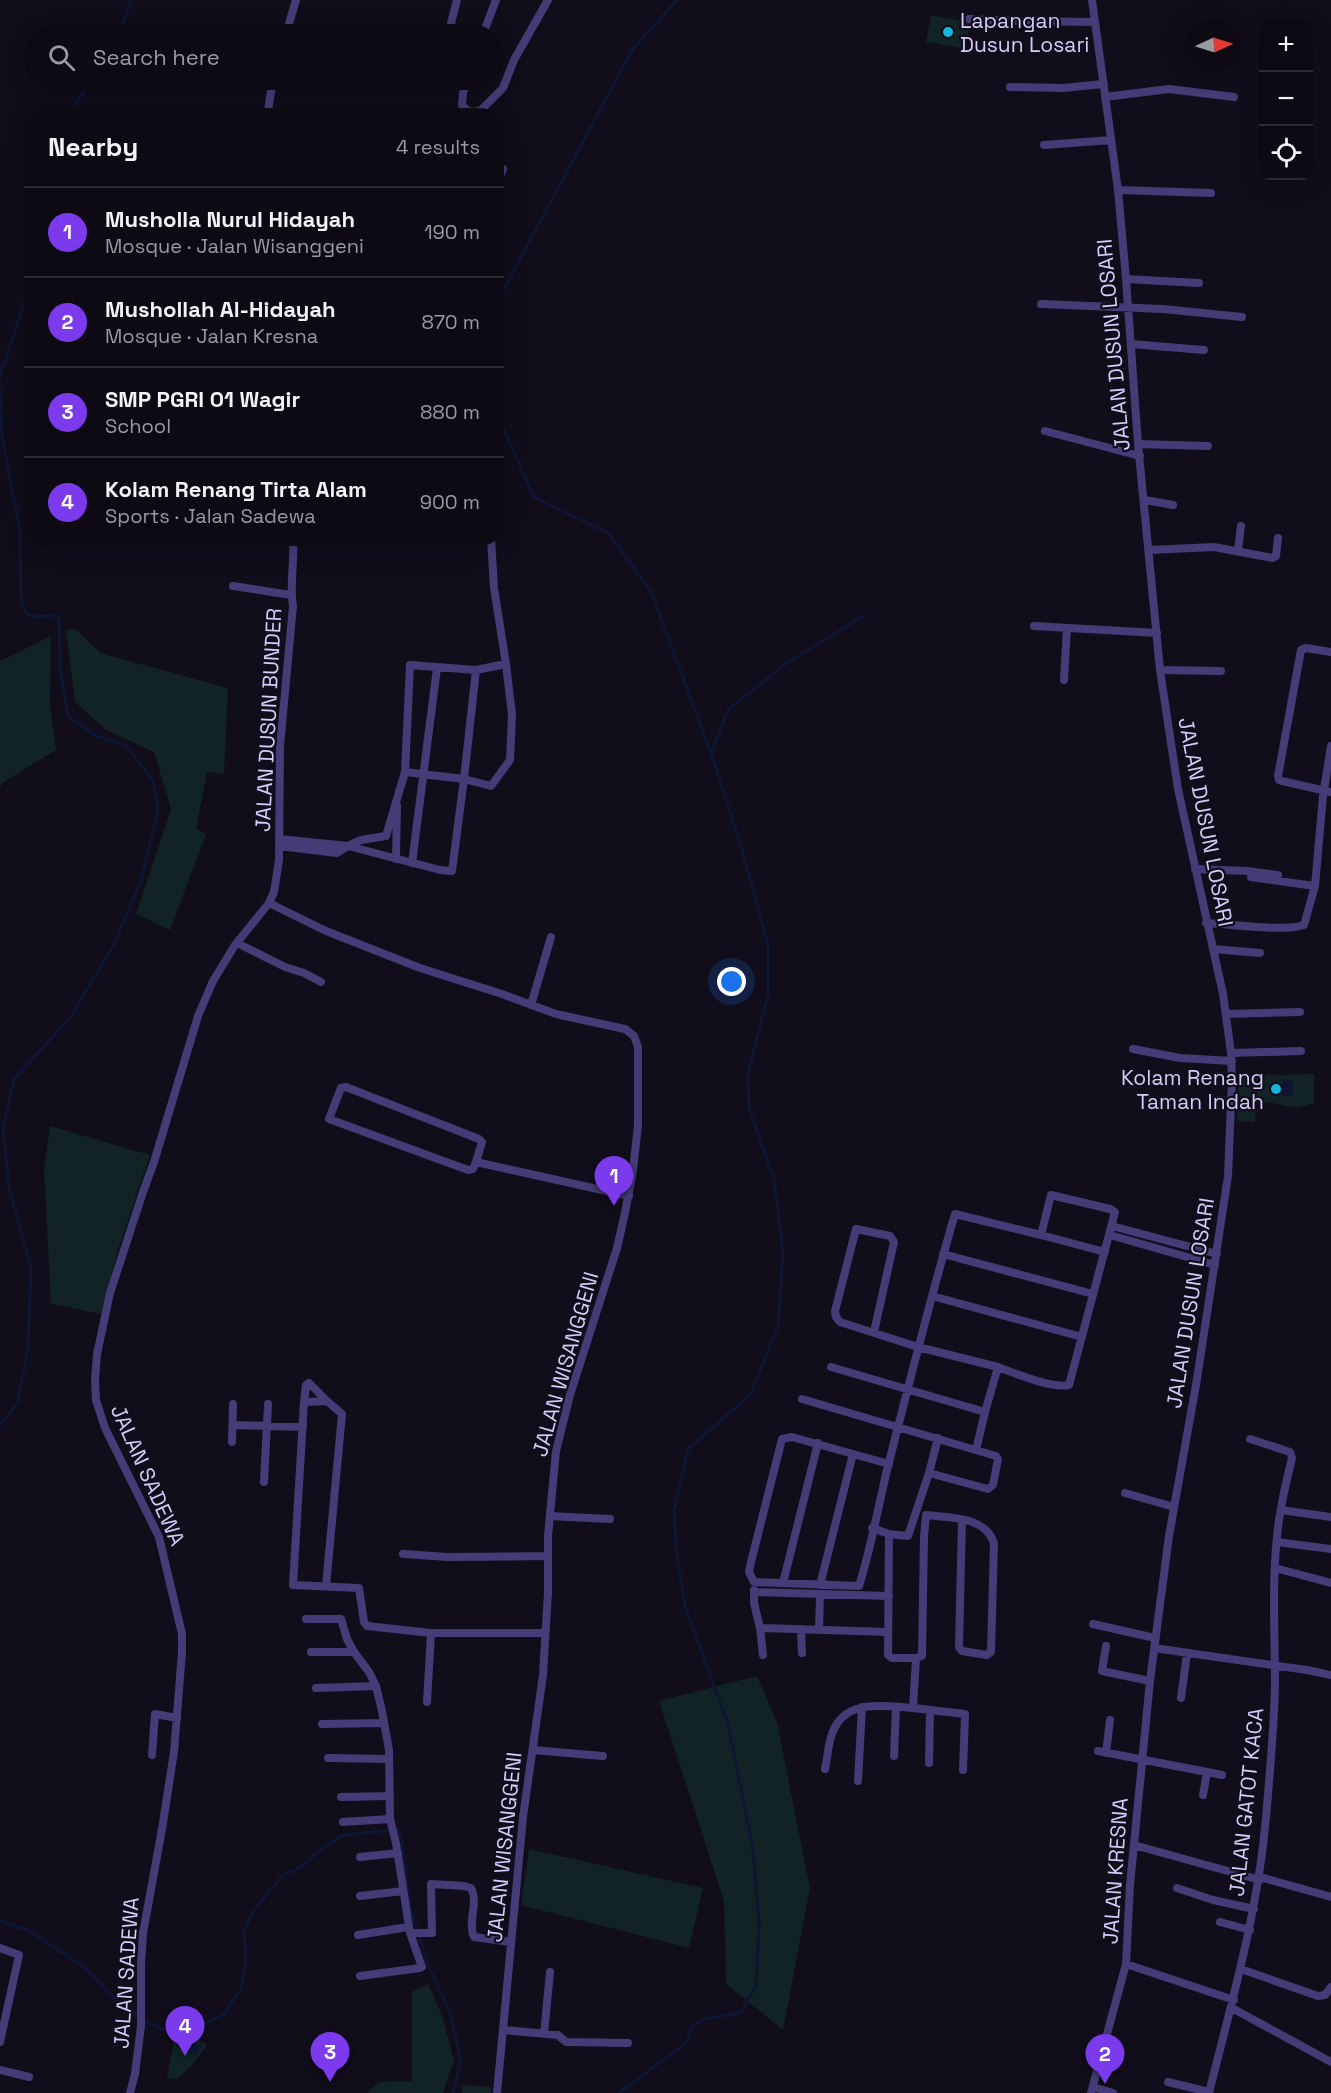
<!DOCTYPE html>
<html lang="en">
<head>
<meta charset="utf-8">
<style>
  :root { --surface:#0d0a14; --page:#1b1822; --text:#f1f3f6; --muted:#9a9aa0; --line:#2d2b34; --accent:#7c3aed }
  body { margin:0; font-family:"Space Grotesk",sans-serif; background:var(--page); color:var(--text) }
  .controls { position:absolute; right:18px; top:18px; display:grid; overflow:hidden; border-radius:12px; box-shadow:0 6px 24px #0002 }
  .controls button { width:54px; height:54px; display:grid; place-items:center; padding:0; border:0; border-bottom:2px solid var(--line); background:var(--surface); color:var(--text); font:30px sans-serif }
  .compass { position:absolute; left:1187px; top:18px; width:54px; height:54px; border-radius:50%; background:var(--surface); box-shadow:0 6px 24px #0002; rotate:86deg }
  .you { position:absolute; left:732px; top:982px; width:21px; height:21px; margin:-15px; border:4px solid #fff; border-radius:50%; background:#1a73e8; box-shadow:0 0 0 9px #1a73e833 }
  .badge { display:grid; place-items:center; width:39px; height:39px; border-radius:50%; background:var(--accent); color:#fff; font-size:20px; font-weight:700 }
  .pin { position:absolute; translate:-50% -50px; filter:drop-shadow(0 2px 3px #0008) }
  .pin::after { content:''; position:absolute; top:32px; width:21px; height:18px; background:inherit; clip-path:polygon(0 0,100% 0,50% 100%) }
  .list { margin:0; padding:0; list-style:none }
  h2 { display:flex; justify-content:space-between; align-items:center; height:78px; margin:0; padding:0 24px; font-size:26px }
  h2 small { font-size:20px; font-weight:400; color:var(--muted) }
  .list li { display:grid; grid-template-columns:39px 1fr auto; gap:18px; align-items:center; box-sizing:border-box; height:90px; padding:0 24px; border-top:2px solid var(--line) }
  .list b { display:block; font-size:22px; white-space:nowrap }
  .list p { margin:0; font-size:20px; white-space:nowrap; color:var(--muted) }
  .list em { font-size:20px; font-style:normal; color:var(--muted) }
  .icon { flex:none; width:33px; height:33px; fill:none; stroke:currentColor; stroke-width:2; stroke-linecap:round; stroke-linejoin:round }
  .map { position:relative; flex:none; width:1331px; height:2093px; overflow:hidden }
  .search { position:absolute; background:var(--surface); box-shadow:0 6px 24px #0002; left:24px; top:24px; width:480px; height:66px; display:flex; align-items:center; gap:15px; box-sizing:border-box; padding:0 21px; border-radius:33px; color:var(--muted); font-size:22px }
  .panel { position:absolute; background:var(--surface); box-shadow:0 6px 24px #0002; left:24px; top:108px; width:480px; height:438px; border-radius:24px }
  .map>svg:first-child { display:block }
  .green { fill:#112325 }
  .water { fill:#0d1735 }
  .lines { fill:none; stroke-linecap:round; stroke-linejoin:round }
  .stream { stroke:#0d1735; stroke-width:3 }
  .minor { stroke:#443c76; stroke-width:8 }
  .poi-dot { fill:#15b5de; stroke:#110d1b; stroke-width:2 }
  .labels { text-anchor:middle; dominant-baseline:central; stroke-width:4.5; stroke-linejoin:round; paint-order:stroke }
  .poi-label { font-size:21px; fill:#d6ccfa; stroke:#110d1b; text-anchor:start }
  .street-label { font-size:21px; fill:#d6ccfa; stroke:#110d1b }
</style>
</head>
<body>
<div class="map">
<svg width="1331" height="2093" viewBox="0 0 1331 2093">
  <rect width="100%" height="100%" fill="#110d1b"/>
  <path class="green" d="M931 15 970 22 966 49 926 42Z
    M75 628 100 653 228 688 224 774 207 772 196 829 206 834 170 930 136 914 171 809 154 752 106 730 75 702 66 630Z
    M51 636 50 706 56 750 2 783 0 788V661Z
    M1314 1074V1103L1299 1108 1267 1102 1256 1103 1255 1122 1237 1121 1238 1076Z
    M50 1126 150 1155 118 1250 101 1314 51 1304 44 1169Z
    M757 1676 777 1722 810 1888 783 2030 726 1984 724 1901 659 1701Z
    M529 1849 703 1888 689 1948 521 1905Z
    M428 1984 442 2015 454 2061 443 2093H367L379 2082 412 2081V1992Z
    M183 2033 205 2042 206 2047 192 2065 177 2079 167 2078 175 2034Z
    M462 2085 491 2087V2093H462Z"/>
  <path class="water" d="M1282 1079 1293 1080V1096H1282Z
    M181 2037 201 2046 197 2055 176 2047Z"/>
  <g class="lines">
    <path class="stream" d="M119 34 131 0
      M69 116 90 80
      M496 304 632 50 677 0
      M0 377 32 278
      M0 389 2 436 20 531 21 599 27 615 37 617 53 615 59 618 60 672 69 717 97 736 126 745 153 781 158 810 141 881 113 946 70 1018 14 1079 3 1128 9 1188 31 1268 28 1347 18 1402 0 1425
      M496 412 534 497 608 533 651 591 710 751
      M0 1921 28 1930 84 1967 116 2000 148 2023 167 2031H184L204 2024 224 2014 241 1989 246 1962 244 1931 254 1910 282 1876 301 1867 323 1848 344 1835 398 1830 402 1840 410 1907 428 1964 450 2013 461 2061 453 2093
      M619 2093 686 2043 693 2025 705 2019 740 2013 756 1986 759 1924 753 1849 728 1724 685 1606 677 1557 674 1511 688 1449 751 1394 778 1326 783 1252 774 1179 749 1109 748 1072 768 995V944L740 843 711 753 728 710 787 663 865 615"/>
    <path class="minor" d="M457 0 451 23 453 27 473 34
      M969 19 1016 21 1095 22
      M286 34 296 0
      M483 34 496 0
      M467 80 463 93 462 105 468 111 475 112 481 110 503 88 514 60 548 0
      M1010 87 1063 88 1104 84
      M1105 97 1169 89 1234 97
      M267 116 273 80
      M1044 145 1111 140
      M496 166 503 169 496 185
      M1118 190 1211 193
      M1126 279 1199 283
      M1041 304 1163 309 1242 317
      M1131 344 1204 350
      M1045 431 1140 456
      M1138 444 1208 446
      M1145 500 1173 505
      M491 538 494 588 506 664
      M1149 550 1214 547 1273 558 1276 556 1278 538
      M1238 550 1241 526
      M233 586 291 595
      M1034 626 1157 633
      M1331 652 1306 648 1301 650 1278 776 1279 780 1282 781 1331 792
      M1160 670 1221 671
      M1064 680 1067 628
      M279 839 348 846 361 840 386 836 405 772 410 665 476 670 506 664 512 715 510 760 491 786 464 779 405 772
      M279 846 337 853 348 846 440 870 452 871 464 779 476 670
      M396 859 397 806
      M412 863 437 668
      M1195 869 1247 871 1278 875
      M1315 886 1323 796 1331 746
      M269 903 326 931 420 968 502 994 556 1014 625 1029 634 1036 638 1047V1125L633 1170 625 1213 617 1248 570 1395 556 1451 548 1536V1592L543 1675 523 1817 497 2093
      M1206 923C1229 924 1285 932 1304 925L1315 886 1251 877
      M237 943 285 967 304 973 321 982
      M1213 949 1260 953
      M531 1005 551 937
      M1226 1014 1300 1012
      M1133 1049 1180 1058 1232 1061
      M1231 1053 1301 1051
      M476 1162 473 1169 468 1170 329 1119 341 1088 346 1087 479 1139 482 1142 476 1162 629 1196
      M1112 1226 1217 1254
      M1041 1235 1105 1252
      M1110 1235 1215 1265
      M943 1254 1093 1294
      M932 1296 1082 1337
      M874 1332 894 1242 890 1236 856 1229 835 1311 836 1317 840 1322 918 1347 998 1367
      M831 1367 985 1412 998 1367C1014 1373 1052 1389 1069 1385L1115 1212 1110 1209 1051 1195 1041 1235 955 1214C930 1299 909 1384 887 1470 878 1508 871 1548 859 1586L754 1582 749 1572 751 1562 782 1439 792 1437 889 1464
      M802 1399 996 1456 998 1459 993 1485 988 1489 929 1473
      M304 1402 306 1385 309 1383 327 1401
      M233 1425 303 1427
      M232 1442 233 1404
      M976 1450 985 1412
      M264 1482 268 1404
      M1125 1493 1174 1507
      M1281 1510 1331 1517
      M550 1516 610 1519
      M872 1528 889 1534 908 1536 929 1473 938 1438
      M889 1534 888 1655 892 1658H916L922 1656 924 1537 926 1515C950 1518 985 1516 994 1543L991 1652 987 1655 962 1651 959 1647 962 1520
      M1277 1542 1331 1549
      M403 1554 448 1557 548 1556
      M1275 1568 1331 1583
      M783 1583 818 1443
      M820 1585 853 1454
      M326 1586 342 1414 327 1401 304 1402 293 1585 359 1588 364 1622 367 1626 431 1633
      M754 1590V1603L760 1628 763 1655
      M754 1592 889 1596
      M306 1619H341L347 1639 354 1652 369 1672 376 1686 382 1711 389 1750 390 1819 396 1843 410 1933H432L431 1884 464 1886 471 1888C479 1903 467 1922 474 1937L511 1942
      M1093 1624 1155 1638
      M760 1628 888 1632
      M801 1629 802 1653
      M819 1630 820 1594
      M1106 1646 1102 1671 1150 1681
      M1154 1648 1307 1670 1331 1675
      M311 1652H354
      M916 1658 913 1708 965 1714 963 1770
      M316 1688 376 1686
      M1181 1698 1187 1653
      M427 1702 431 1633H545
      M322 1724 384 1723
      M533 1750 603 1756
      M1098 1751 1207 1772 1203 1795
      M1106 1753 1110 1720
      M152 1755 155 1714 177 1718
      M894 1756 896 1707
      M328 1758 389 1759
      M929 1763 930 1710
      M825 1769C828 1756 828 1739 835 1727 850 1699 887 1706 913 1708
      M1207 1772 1222 1775
      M858 1781 862 1707
      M341 1797 390 1796
      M343 1822 390 1819
      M1134 1845 1260 1880
      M360 1857 398 1853
      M1260 1877 1331 1897
      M1177 1888 1213 1900 1254 1909
      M360 1896 403 1891
      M1220 1922 1250 1930
      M358 1935 408 1927
      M0 1948 19 1955 0 2042
      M1126 1964 1234 2000
      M1241 1969 1318 1996 1325 1995 1331 1987
      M360 1976 420 1968 422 1967 410 1933
      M1232 2008 1331 2062
      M504 2030 558 2035 566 2042 628 2043
      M544 2034 550 1972
      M0 2070 29 2077
      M1168 2082 1209 2092
      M1093 2087 1113 2093
      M130 2093 135 2074 141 2026V1965L143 1933 162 1829 174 1752 182 1652V1634L159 1537 105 1428 96 1400 95 1380 97 1354 110 1293 143 1192 154 1162 198 1016 213 981 235 945 269 903 274 892 279 860 280 746 293 606C289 584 295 561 293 538
      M1091 2093 1126 1964 1130 1885 1150 1681 1169 1536 1197 1379 1228 1176 1232 1079 1231 1053 1223 994 1178 789 1160 670 1138 444 1126 279 1118 190 1092 0
      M1209 2093C1232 2001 1258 1911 1266 1817 1270 1773 1274 1728 1275 1685 1275 1630 1271 1575 1279 1520 1282 1500 1287 1478 1292 1458L1290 1452 1250 1439"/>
  </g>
  <g class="poi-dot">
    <circle cx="948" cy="32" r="6"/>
    <circle cx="1276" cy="1089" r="6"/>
  </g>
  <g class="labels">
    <g class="poi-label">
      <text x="960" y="20">Lapangan<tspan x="960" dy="24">Dusun Losari</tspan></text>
      <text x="1264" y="1077" text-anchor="end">Kolam Renang<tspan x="1264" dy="24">Taman Indah</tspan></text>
    </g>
    <g class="street-label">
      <text transform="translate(1113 345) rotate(-95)">JALAN DUSUN LOSARI</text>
      <text transform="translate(268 720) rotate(-87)">JALAN DUSUN BUNDER</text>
      <text transform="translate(1206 822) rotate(79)">JALAN DUSUN LOSARI</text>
      <text transform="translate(1190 1303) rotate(-81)">JALAN DUSUN LOSARI</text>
      <text transform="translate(565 1364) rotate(-74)">JALAN WISANGGENI</text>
      <text transform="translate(148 1475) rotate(66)">JALAN SADEWA</text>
      <text transform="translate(1246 1802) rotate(-84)">JALAN GATOT KACA</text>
      <text transform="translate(504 1847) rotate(-84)">JALAN WISANGGENI</text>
      <text transform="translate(1115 1871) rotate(-86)">JALAN KRESNA</text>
      <text transform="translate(126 1973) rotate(-86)">JALAN SADEWA</text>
    </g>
  </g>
</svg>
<div class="controls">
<button>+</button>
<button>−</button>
<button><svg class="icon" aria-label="locate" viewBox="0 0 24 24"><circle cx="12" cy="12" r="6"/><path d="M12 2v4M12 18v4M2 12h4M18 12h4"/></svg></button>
</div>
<svg class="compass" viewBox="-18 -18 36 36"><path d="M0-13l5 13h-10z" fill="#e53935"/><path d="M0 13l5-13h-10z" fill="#9a9aa0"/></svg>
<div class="you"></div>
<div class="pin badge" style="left:614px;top:1206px">1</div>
<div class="pin badge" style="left:1105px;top:2084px">2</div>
<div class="pin badge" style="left:330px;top:2082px">3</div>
<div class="pin badge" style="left:185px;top:2056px">4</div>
<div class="search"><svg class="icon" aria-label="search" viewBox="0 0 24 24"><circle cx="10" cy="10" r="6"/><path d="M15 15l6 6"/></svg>Search here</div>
<section class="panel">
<h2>Nearby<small>4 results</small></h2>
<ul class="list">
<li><span class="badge">1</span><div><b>Musholla Nurul Hidayah</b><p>Mosque · Jalan Wisanggeni</p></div><em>190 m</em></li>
<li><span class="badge">2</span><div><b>Mushollah Al-Hidayah</b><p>Mosque · Jalan Kresna</p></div><em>870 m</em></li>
<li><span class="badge">3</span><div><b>SMP PGRI 01 Wagir</b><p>School</p></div><em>880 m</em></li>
<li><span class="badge">4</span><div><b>Kolam Renang Tirta Alam</b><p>Sports · Jalan Sadewa</p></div><em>900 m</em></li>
</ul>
</section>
</div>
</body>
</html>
